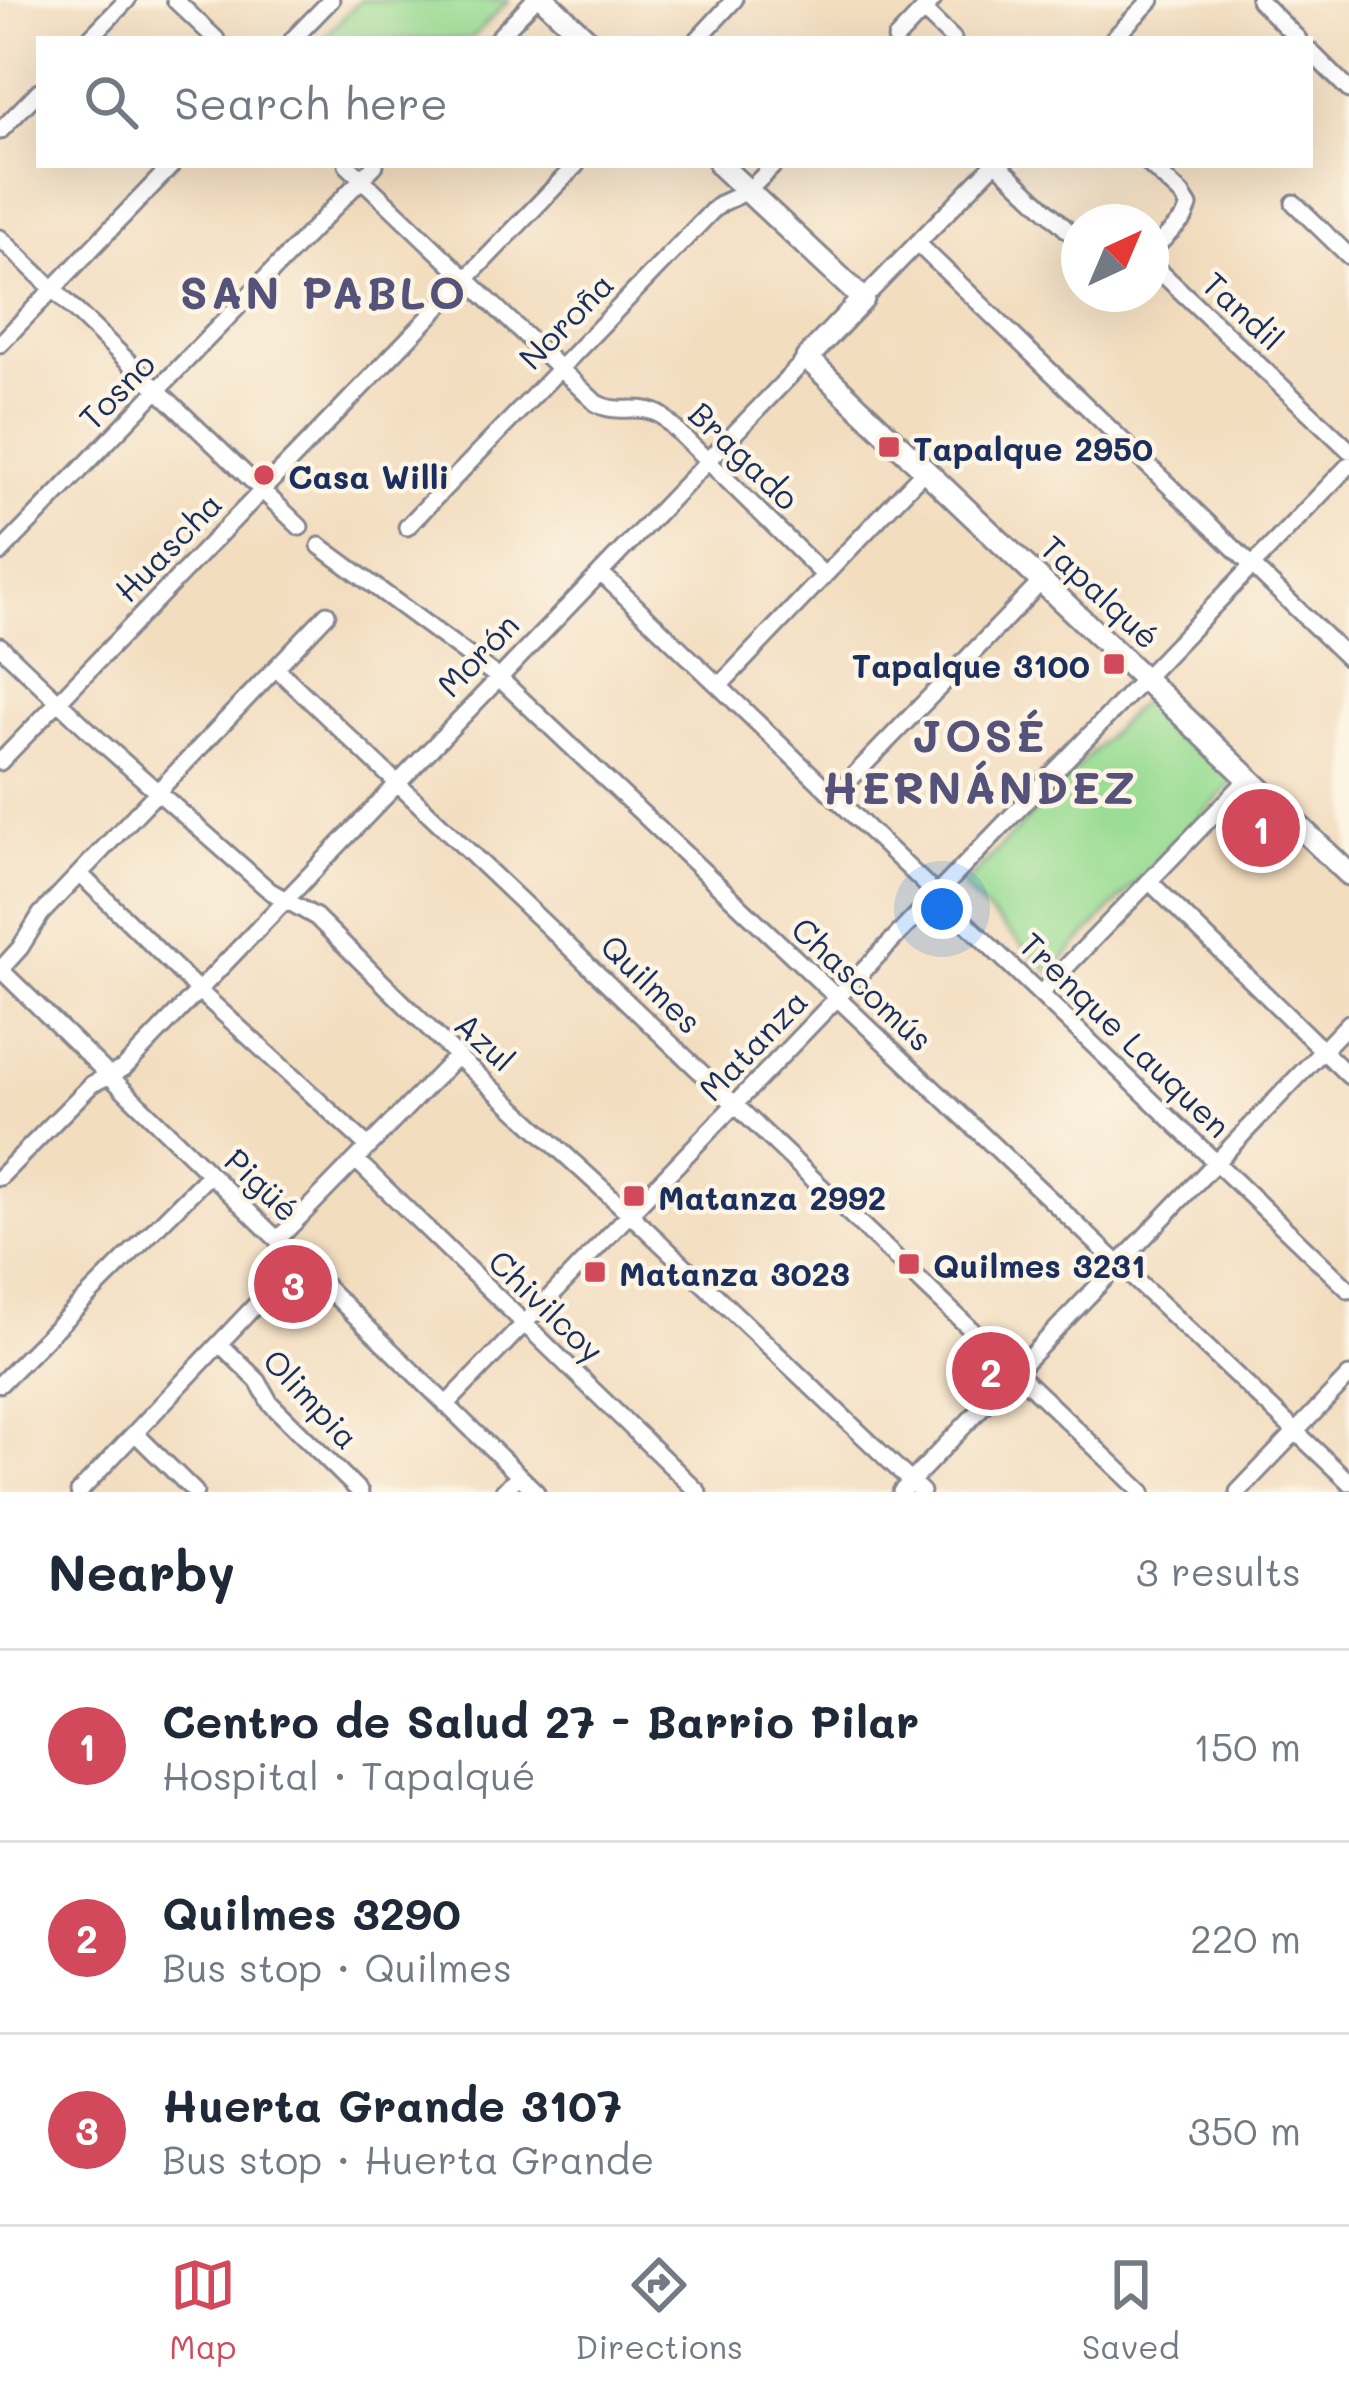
<!DOCTYPE html>
<html lang="en">
<head>
<meta charset="utf-8">
<style>
  :root { --surface:#fff; --page:#f6f6f7; --text:#1f2937; --muted:#747a83; --line:#e0e1e3; --accent:#d1495b }
  body { margin:0; font-family:Mali,sans-serif; background:var(--page); color:var(--text) }
  .compass { position:absolute; left:1061px; top:204px; width:108px; height:108px; border-radius:50%; background:var(--surface); box-shadow:0 12px 48px #0002; rotate:44deg }
  .you { position:absolute; left:942px; top:909px; width:42px; height:42px; margin:-30px; border:9px solid #fff; border-radius:50%; background:#1a73e8; box-shadow:0 0 0 18px #1a73e833 }
  .badge { display:grid; place-items:center; width:78px; height:78px; border-radius:50%; background:var(--accent); color:#fff; font-size:39px; font-weight:700 }
  .pin { position:absolute; translate:-50% -50%; border:6px solid #fff; box-shadow:0 3px 12px #0006 }
  .list { margin:0; padding:0; list-style:none }
  h2 { display:flex; justify-content:space-between; align-items:center; height:156px; margin:0; padding:0 48px; font-size:51px }
  h2 small { font-size:39px; font-weight:400; color:var(--muted) }
  .list li { display:grid; grid-template-columns:78px 1fr auto; gap:36px; align-items:center; box-sizing:border-box; height:192px; padding:0 48px; border-top:3px solid var(--line) }
  .list b { display:block; font-size:45px; white-space:nowrap }
  .list p { margin:0; font-size:39px; white-space:nowrap; color:var(--muted) }
  .list em { font-size:39px; font-style:normal; color:var(--muted) }
  .icon { flex:none; width:66px; height:66px; fill:none; stroke:currentColor; stroke-width:2; stroke-linecap:round; stroke-linejoin:round }
  .map { position:relative; flex:none; width:1349px; height:1492px; overflow:hidden }
  .search { position:absolute; background:var(--surface); box-shadow:0 12px 48px #0002; left:36px; right:36px; top:36px; height:132px; display:flex; align-items:center; gap:30px; box-sizing:border-box; padding:0 42px; border-radius:0px; color:var(--muted); font-size:45px }
  .sheet { height:732px; background:var(--surface) }
  nav { display:flex; justify-content:space-around; align-items:center; box-sizing:border-box; height:168px; border-top:3px solid var(--line); background:var(--surface); font-size:33px; color:var(--muted) }
  nav a { display:grid; justify-items:center; gap:6px }
  nav .on { color:var(--accent) }
  .map>svg:first-child { display:block }
  .green { fill:#9bdd94; stroke:#5b8679; stroke-width:3 }
  .lines { fill:none; stroke-linecap:round; stroke-linejoin:round }
  .minor-casing { stroke:#87868e; stroke-width:21 }
  .secondary-casing { stroke:#87868e; stroke-width:27 }
  .minor { stroke:#fff; stroke-width:15 }
  .secondary { stroke:#fff; stroke-width:21 }
  .poi-dot { fill:#d1495b; stroke:#fcf5e5; stroke-width:4.5 }
  .labels { text-anchor:middle; dominant-baseline:central; stroke-width:9; stroke-linejoin:round; paint-order:stroke }
  .street-label { font-size:33px; fill:#1b2f5e; stroke:#fcf5e5 }
  .poi-label { font-size:33px; font-weight:bold; fill:#1b2f5e; stroke:#fcf5e5; text-anchor:start }
  .district-label { font-size:45px; font-weight:bold; letter-spacing:3px; fill:#56537b; stroke:#fcf5e5 }
</style>
</head>
<body>
<div class="map">
<svg width="1349" height="1492" viewBox="0 0 1349 1492">
  <rect width="100%" height="100%" fill="#fcf5e5"/>
  <filter id="ink" filterUnits="userSpaceOnUse"><feTurbulence type="fractalNoise" baseFrequency=".00833" numOctaves="2"/><feDisplacementMap in="SourceGraphic" scale="24" xChannelSelector="R" yChannelSelector="G"/><feConvolveMatrix kernelMatrix="1 2 1 2 8 2 1 2 1" color-interpolation-filters="sRGB"/></filter>
  <filter id="wash" filterUnits="userSpaceOnUse"><feTurbulence type="fractalNoise" baseFrequency=".004" numOctaves="4" result="noise"/><feDisplacementMap in="SourceGraphic" scale="48" xChannelSelector="R" yChannelSelector="G"/><feGaussianBlur stdDeviation="2.7" result="paint"/><feColorMatrix in="noise" values="0 0 0 0 0 0 0 0 0 0 0 0 0 0 0 0 0 1.4 0 .05"/><feComposite in="paint" operator="in"/></filter>
  <g filter="url(#wash)">
    <rect width="100%" height="100%" fill="#f3ddbf"/>
    <path class="green" d="M360 0H509L471 39H323Z
      M1155 687 1243 772 1050 972 962 887Z"/>
  </g>
  <g filter="url(#ink)">
    <g class="lines">
      <g class="minor-casing">
        <path id="minor" d="M175 0 216 39
          M1259 0 1298 39
          M923 10 953 39
          M89 39 127 0
          M293 39 331 0
          M497 39 534 0
          M698 39 734 0
          M896 39 933 0
          M1113 39 1151 0
          M1310 51 1349 90
          M0 131 39 91
          M347 165 596 403C617 416 641 402 662 416L824 575
          M999 165 1079 241
          M1150 165 1182 195 1189 206 1184 218 1151 252
          M1294 203 1349 256
          M0 238 300 527
          M917 243 1349 659
          M1151 263 1349 450
          M863 299 993 165
          M0 344 172 165
          M407 527 712 211 722 203 748 191 774 165
          M320 546 499 678 1349 1482
          M0 553 375 165
          M601 573 1349 1290
          M0 646 99 740 270 891 316 917 457 1056 630 1214 922 1492
          M276 668 1142 1492
          M719 686 925 470
          M0 762 576 165
          M834 796 1042 581
          M80 874 199 991 369 1147
          M1149 881 1349 1076
          M0 969 536 1492
          M0 970 20 948 41 914 327 614
          M1040 994 1249 778
          M356 1160 698 1492
          M0 1177 92 1084 124 1068 807 358
          M277 1240 457 1056
          M220 1344 258 1381 270 1403 360 1492
          M0 1384 209 1175
          M446 1405 1349 465
          M135 1433 195 1492
          M79 1492 298 1260
          M503 1492 519 1475
          M901 1492 1349 1023
          M1238 1492 1349 1376"/>
      </g>
      <g class="secondary-casing">
        <path id="secondary" d="M545 0 586 39
          M720 165 863 299 807 358 1349 874"/>
      </g>
      <use href="#minor" class="minor"/>
      <use href="#secondary" class="secondary"/>
    </g>
  </g>
  <g class="poi-dot">
    <rect x="877" y="435" width="24" height="24" rx="6"/>
    <circle cx="264" cy="475" r="12"/>
    <rect x="1102" y="652" width="24" height="24" rx="6"/>
    <rect x="622" y="1184" width="24" height="24" rx="6"/>
    <rect x="897" y="1252" width="24" height="24" rx="6"/>
    <rect x="583" y="1260" width="24" height="24" rx="6"/>
  </g>
  <g class="labels">
    <g class="street-label">
      <text transform="translate(1244 310) rotate(43)">Tandil</text>
      <text transform="translate(565 320) rotate(-46)">Noroña</text>
      <text transform="translate(116 390) rotate(-46)">Tosno</text>
      <text transform="translate(745 455) rotate(44)">Bragado</text>
      <text transform="translate(167 546) rotate(-46)">Huascha</text>
      <text transform="translate(1101 591) rotate(43)">Tapalqué</text>
      <text transform="translate(477 654) rotate(-46)">Morón</text>
      <text transform="translate(652 983) rotate(44)">Quilmes</text>
      <text transform="translate(863 983) rotate(43)">Chascomús</text>
      <text transform="translate(1126 1034) rotate(44)">Trenque Lauquen</text>
      <text transform="translate(486 1041) rotate(43)">Azul</text>
      <text transform="translate(752 1044) rotate(-46)">Matanza</text>
      <text transform="translate(263 1184) rotate(44)">Pigüé</text>
      <text transform="translate(547 1305) rotate(44)">Chivilcoy</text>
      <text transform="translate(312 1398) rotate(47)">Olimpia</text>
    </g>
    <g class="poi-label">
      <text x="913" y="447">Tapalque 2950</text>
      <text x="288" y="475">Casa Willi</text>
      <text x="1090" y="664" text-anchor="end">Tapalque 3100</text>
      <text x="658" y="1196">Matanza 2992</text>
      <text x="933" y="1264">Quilmes 3231</text>
      <text x="619" y="1272">Matanza 3023</text>
    </g>
    <g class="district-label">
      <text x="324" y="291">SAN PABLO</text>
      <text x="980" y="734">JOSÉ<tspan x="980" dy="52">HERNÁNDEZ</tspan></text>
    </g>
  </g>
</svg>
<svg class="compass" viewBox="-18 -18 36 36"><path d="M0-13l5 13h-10z" fill="#e53935"/><path d="M0 13l5-13h-10z" fill="#747a83"/></svg>
<div class="you"></div>
<div class="pin badge" style="left:1261px;top:828px">1</div>
<div class="pin badge" style="left:991px;top:1371px">2</div>
<div class="pin badge" style="left:293px;top:1284px">3</div>
<div class="search"><svg class="icon" aria-label="search" viewBox="0 0 24 24"><circle cx="10" cy="10" r="6"/><path d="M15 15l6 6"/></svg>Search here</div>
</div>
<section class="sheet">
<h2>Nearby<small>3 results</small></h2>
<ul class="list">
<li><span class="badge">1</span><div><b>Centro de Salud 27 - Barrio Pilar</b><p>Hospital · Tapalqué</p></div><em>150 m</em></li>
<li><span class="badge">2</span><div><b>Quilmes 3290</b><p>Bus stop · Quilmes</p></div><em>220 m</em></li>
<li><span class="badge">3</span><div><b>Huerta Grande 3107</b><p>Bus stop · Huerta Grande</p></div><em>350 m</em></li>
</ul>
</section>
<nav>
<a class="on"><svg class="icon" aria-label="map" viewBox="0 0 24 24"><path d="M3 6l6-2 6 2 6-2v14l-6 2-6-2-6 2zM9 4v14M15 6v14"/></svg>Map</a>
<a><svg class="icon" aria-label="directions" viewBox="0 0 24 24"><path d="M12 3l9 9-9 9-9-9zM9 14v-3h6M13 9l2 2-2 2"/></svg>Directions</a>
<a><svg class="icon" aria-label="saved" viewBox="0 0 24 24"><path d="M7 4h10v16l-5-4-5 4z"/></svg>Saved</a>
</nav>
</body>
</html>
